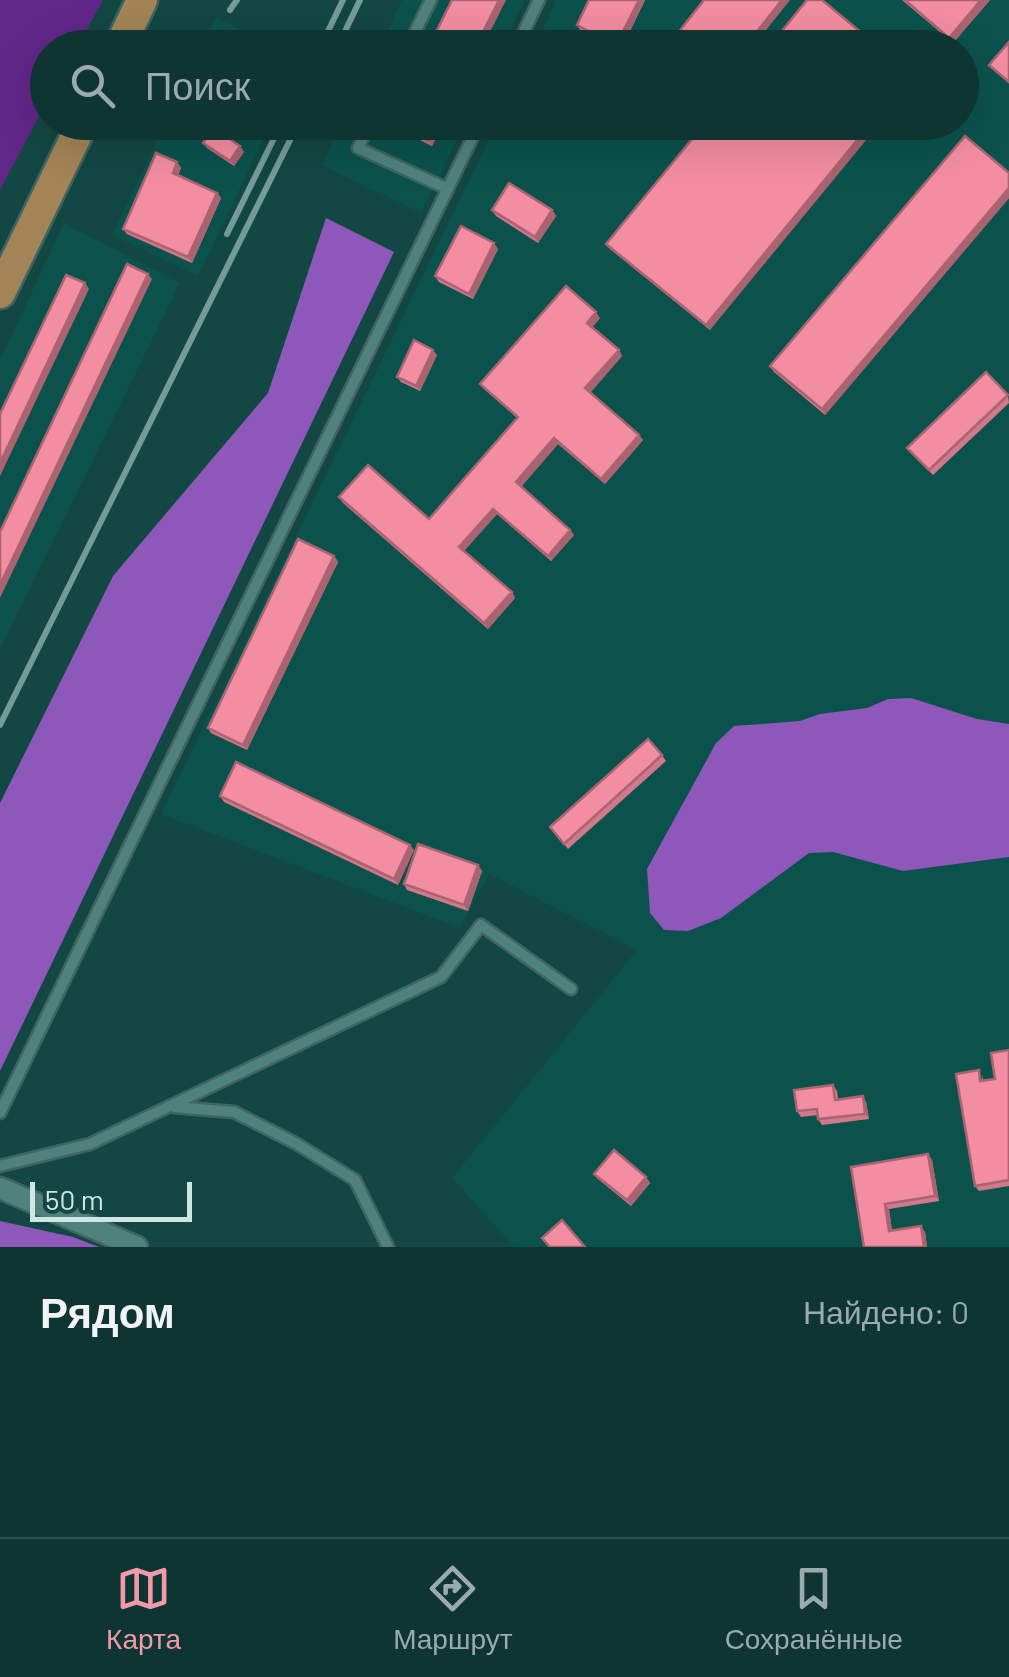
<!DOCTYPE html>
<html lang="ru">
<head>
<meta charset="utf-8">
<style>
  :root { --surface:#0e3532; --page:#1c403e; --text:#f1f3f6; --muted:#9babac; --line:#2e504d; --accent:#f39aaa }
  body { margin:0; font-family:Barlow,sans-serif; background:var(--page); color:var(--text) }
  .scale { position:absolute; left:30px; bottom:25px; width:162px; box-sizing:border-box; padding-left:10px; border:5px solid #cee7e4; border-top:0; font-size:28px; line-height:35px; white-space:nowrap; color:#cee7e4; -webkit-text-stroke:8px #134743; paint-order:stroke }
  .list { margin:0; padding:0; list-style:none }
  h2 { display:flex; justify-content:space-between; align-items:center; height:130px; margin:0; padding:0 40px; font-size:42px }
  h2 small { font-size:32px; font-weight:400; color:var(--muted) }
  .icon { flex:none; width:55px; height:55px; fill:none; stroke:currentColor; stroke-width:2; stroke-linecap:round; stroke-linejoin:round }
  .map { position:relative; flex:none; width:1009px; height:1247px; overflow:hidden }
  .search { position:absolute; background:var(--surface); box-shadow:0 10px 40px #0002; left:30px; right:30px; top:30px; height:110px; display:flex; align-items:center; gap:25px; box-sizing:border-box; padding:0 35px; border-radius:55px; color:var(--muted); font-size:38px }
  .sheet { height:290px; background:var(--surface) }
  nav { display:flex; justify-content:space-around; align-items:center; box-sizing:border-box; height:140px; border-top:2px solid var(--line); background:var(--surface); font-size:28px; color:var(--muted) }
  nav a { display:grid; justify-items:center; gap:5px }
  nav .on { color:var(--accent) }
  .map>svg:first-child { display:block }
  .built { fill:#0b524d }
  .green { fill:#602788 }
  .forest { fill:#8e57ba }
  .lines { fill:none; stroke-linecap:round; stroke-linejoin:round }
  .service-casing { stroke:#406461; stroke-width:15 }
  .minor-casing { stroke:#406461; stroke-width:25 }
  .trunk-casing { stroke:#406461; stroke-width:35 }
  .service { stroke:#50827d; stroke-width:10 }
  .minor { stroke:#50827d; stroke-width:20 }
  .trunk { stroke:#a28456; stroke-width:30 }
  .rail { stroke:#759b98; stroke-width:6 }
  .wall { fill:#d1798a }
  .shaded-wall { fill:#aa6371 }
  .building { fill:#f38da1; stroke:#aa6371; stroke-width:2.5 }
</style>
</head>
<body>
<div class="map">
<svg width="1009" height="1247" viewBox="0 0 1009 1247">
  <rect width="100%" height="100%" fill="#134743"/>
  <path class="built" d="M402 0H525L502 47 379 48Z
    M557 0H1009V1247H514L452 1178 637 950 489 874 460 928 161 814 497 123 962 122V48L534 47Z
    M216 18 279 47H202Z
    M166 123H271L198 276 112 235Z
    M342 123H465L421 213 322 165Z
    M64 223 180 283 0 649V360Z"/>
  <path class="green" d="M0 0H103L77 47 48 48 47 101 0 190Z"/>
  <path class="forest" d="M326 218 394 252 0 1071V803L113 576 268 393Z
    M911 698 977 719 1009 724V857L903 871 833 852 809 853 721 918 688 931 664 930 650 913 647 869 716 743 734 726 800 721 820 714 867 708 888 699Z
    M0 1221 73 1237 99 1247H0Z"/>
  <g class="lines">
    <g class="service-casing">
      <path id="service" d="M407 48 431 0
        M516 48 539 0
        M371 122 358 148 448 189
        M174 1107 234 1112 297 1144 355 1180 388 1247
        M0 1113 480 122
        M0 1166 90 1144 441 977 481 925 571 989"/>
    </g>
    <g class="minor-casing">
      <path id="minor" d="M0 1188 137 1247"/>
    </g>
    <g class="trunk-casing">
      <path id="trunk" d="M119 48 142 0
        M0 293 83 122"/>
    </g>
    <use href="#service" class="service"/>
    <use href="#minor" class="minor"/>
    <use href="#trunk" class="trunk"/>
    <path class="rail" d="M230 10 237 0
      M320 48 343 0
      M337 48 360 0
      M227 234 282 122
      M0 725 299 122"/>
  </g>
  <path class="wall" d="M589 0H645L622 48H614L581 31 577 25Z
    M902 0H990L953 43Z
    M391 122H444L432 146 394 127Z
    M706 122 710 330 610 249 606 244Z
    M203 143 240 146 244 152 234 166 207 148Z
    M177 162 181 168 178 176 217 193 221 198 192 263 127 234 123 229Z
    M1009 173V198L825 415 774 372 770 366Z
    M492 210H552L556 216 538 243 496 216Z
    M498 249 473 299 439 282 435 276Z
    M600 318 592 327 619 350 622 356 590 393 639 435 643 440 605 484 558 444 521 487 570 530 574 535 551 561 497 514 464 551 512 592 515 598 488 629 343 503 339 497 429 519 517 418 484 389 480 384Z
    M437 355 420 391 401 382 397 377Z
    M1008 395 1009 403 933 475 907 448Z
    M334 556 338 562 247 750 211 733 208 728Z
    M662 755 666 761 568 849 550 827Z
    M220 796 414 850 398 885 224 802Z
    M478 865 482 871 468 911 407 890 404 884Z
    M1009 1050V1186L979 1191 975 1186 982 1075 983 1080 995 1079Z
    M833 1085 837 1091 838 1099 866 1102 869 1119 822 1125 818 1119V1115L801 1117 797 1111Z
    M928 1154 932 1160 939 1201 889 1209 892 1231 925 1232 927 1247H864L851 1167Z
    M594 1174 646 1177 650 1183 631 1206 598 1179Z"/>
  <path class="shaded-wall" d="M499 0H506L482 48H475Z
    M639 0H645L622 48H618L616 45Z
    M782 0H790L752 48H744Z
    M981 0H990L953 43 949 38Z
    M438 122H444L432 146 428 141Z
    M872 122H881L710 330 706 325Z
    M240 146 244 152 234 166 230 161Z
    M177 162 181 168 176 179 173 173Z
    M1009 188V198L825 415 822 409Z
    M217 193 221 198 192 263 188 257Z
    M552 210 556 216 538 243 535 237Z
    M494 243 498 249 473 299 469 294Z
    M148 274 152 279 0 598V585Z
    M85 283 89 289 0 476V463Z
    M596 312 600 318 591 329 587 323Z
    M433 350 437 355 420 391 416 386Z
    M619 350 622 356 589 394 585 388Z
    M639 435 643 440 605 484 601 479Z
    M554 438 558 444 520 488 516 482Z
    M493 509 497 514 463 552 459 547Z
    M570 530 574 535 551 561 548 556Z
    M334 556 338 562 247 750 243 745Z
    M512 592 515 598 488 629 484 623Z
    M410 845 414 850 398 885 394 879Z
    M478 865 482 871 468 911 464 905Z
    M863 1096 866 1102 869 1119 865 1114Z
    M928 1154 932 1160 939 1201 935 1196Z
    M646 1177 650 1183 631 1206 627 1200Z
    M885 1204 889 1209 893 1236 889 1231Z
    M921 1226 925 1232 927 1247H924Z"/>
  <path class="building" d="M452 0H499L475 48H428Z
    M589 0H639L616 45 577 25Z
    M704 0H782L744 48H666Z
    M807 0H822L880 48H768Z
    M905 0H981L949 38Z
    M1009 42V82L989 65Z
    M392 122H438L428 141Z
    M706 122H872L706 325 606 244Z
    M213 128 240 146 230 161 203 143Z
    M965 136 1009 173V188L822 409 770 366Z
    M156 153 177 162 173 173 217 193 188 257 123 229Z
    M509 183 552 210 535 237 492 210Z
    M461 226 494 243 469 294 435 276Z
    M127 264 148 274 0 585V532Z
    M66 275 85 283 0 463V414Z
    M566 286 596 312 587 323 619 350 585 388 639 435 601 479 554 438 516 482 570 530 548 556 493 509 459 547 512 592 484 623 339 497 368 465 429 519 518 417 480 384Z
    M414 340 433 350 416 386 397 377Z
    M986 372 1008 395 929 470 907 448Z
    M298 539 334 556 243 745 208 728Z
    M648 739 662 755 564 844 550 827Z
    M236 762 410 845 394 879 220 796Z
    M418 844 478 865 464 905 404 884Z
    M1009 1050V1180L975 1186 956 1074 979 1070 980 1081 995 1079 991 1053Z
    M833 1085 835 1100 863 1096 865 1114 818 1119 817 1109 797 1111 794 1090Z
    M614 1150 646 1177 627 1200 594 1174Z
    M928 1154 935 1196 885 1204 889 1231 921 1226 924 1247H864L851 1167Z
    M562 1220 585 1247H550L542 1238Z"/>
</svg>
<div class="scale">50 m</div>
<div class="search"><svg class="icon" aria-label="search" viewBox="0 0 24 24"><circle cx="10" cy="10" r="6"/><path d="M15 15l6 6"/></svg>Поиск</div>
</div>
<section class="sheet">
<h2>Рядом<small>Найдено: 0</small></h2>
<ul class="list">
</ul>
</section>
<nav>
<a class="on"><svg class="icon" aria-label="map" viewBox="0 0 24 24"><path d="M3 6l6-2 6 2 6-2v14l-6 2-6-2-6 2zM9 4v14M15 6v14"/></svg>Карта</a>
<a><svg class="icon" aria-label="directions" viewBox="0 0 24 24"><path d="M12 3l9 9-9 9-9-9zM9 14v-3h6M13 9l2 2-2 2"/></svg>Маршрут</a>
<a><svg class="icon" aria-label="saved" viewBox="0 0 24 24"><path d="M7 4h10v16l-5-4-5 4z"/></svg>Сохранённые</a>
</nav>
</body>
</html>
